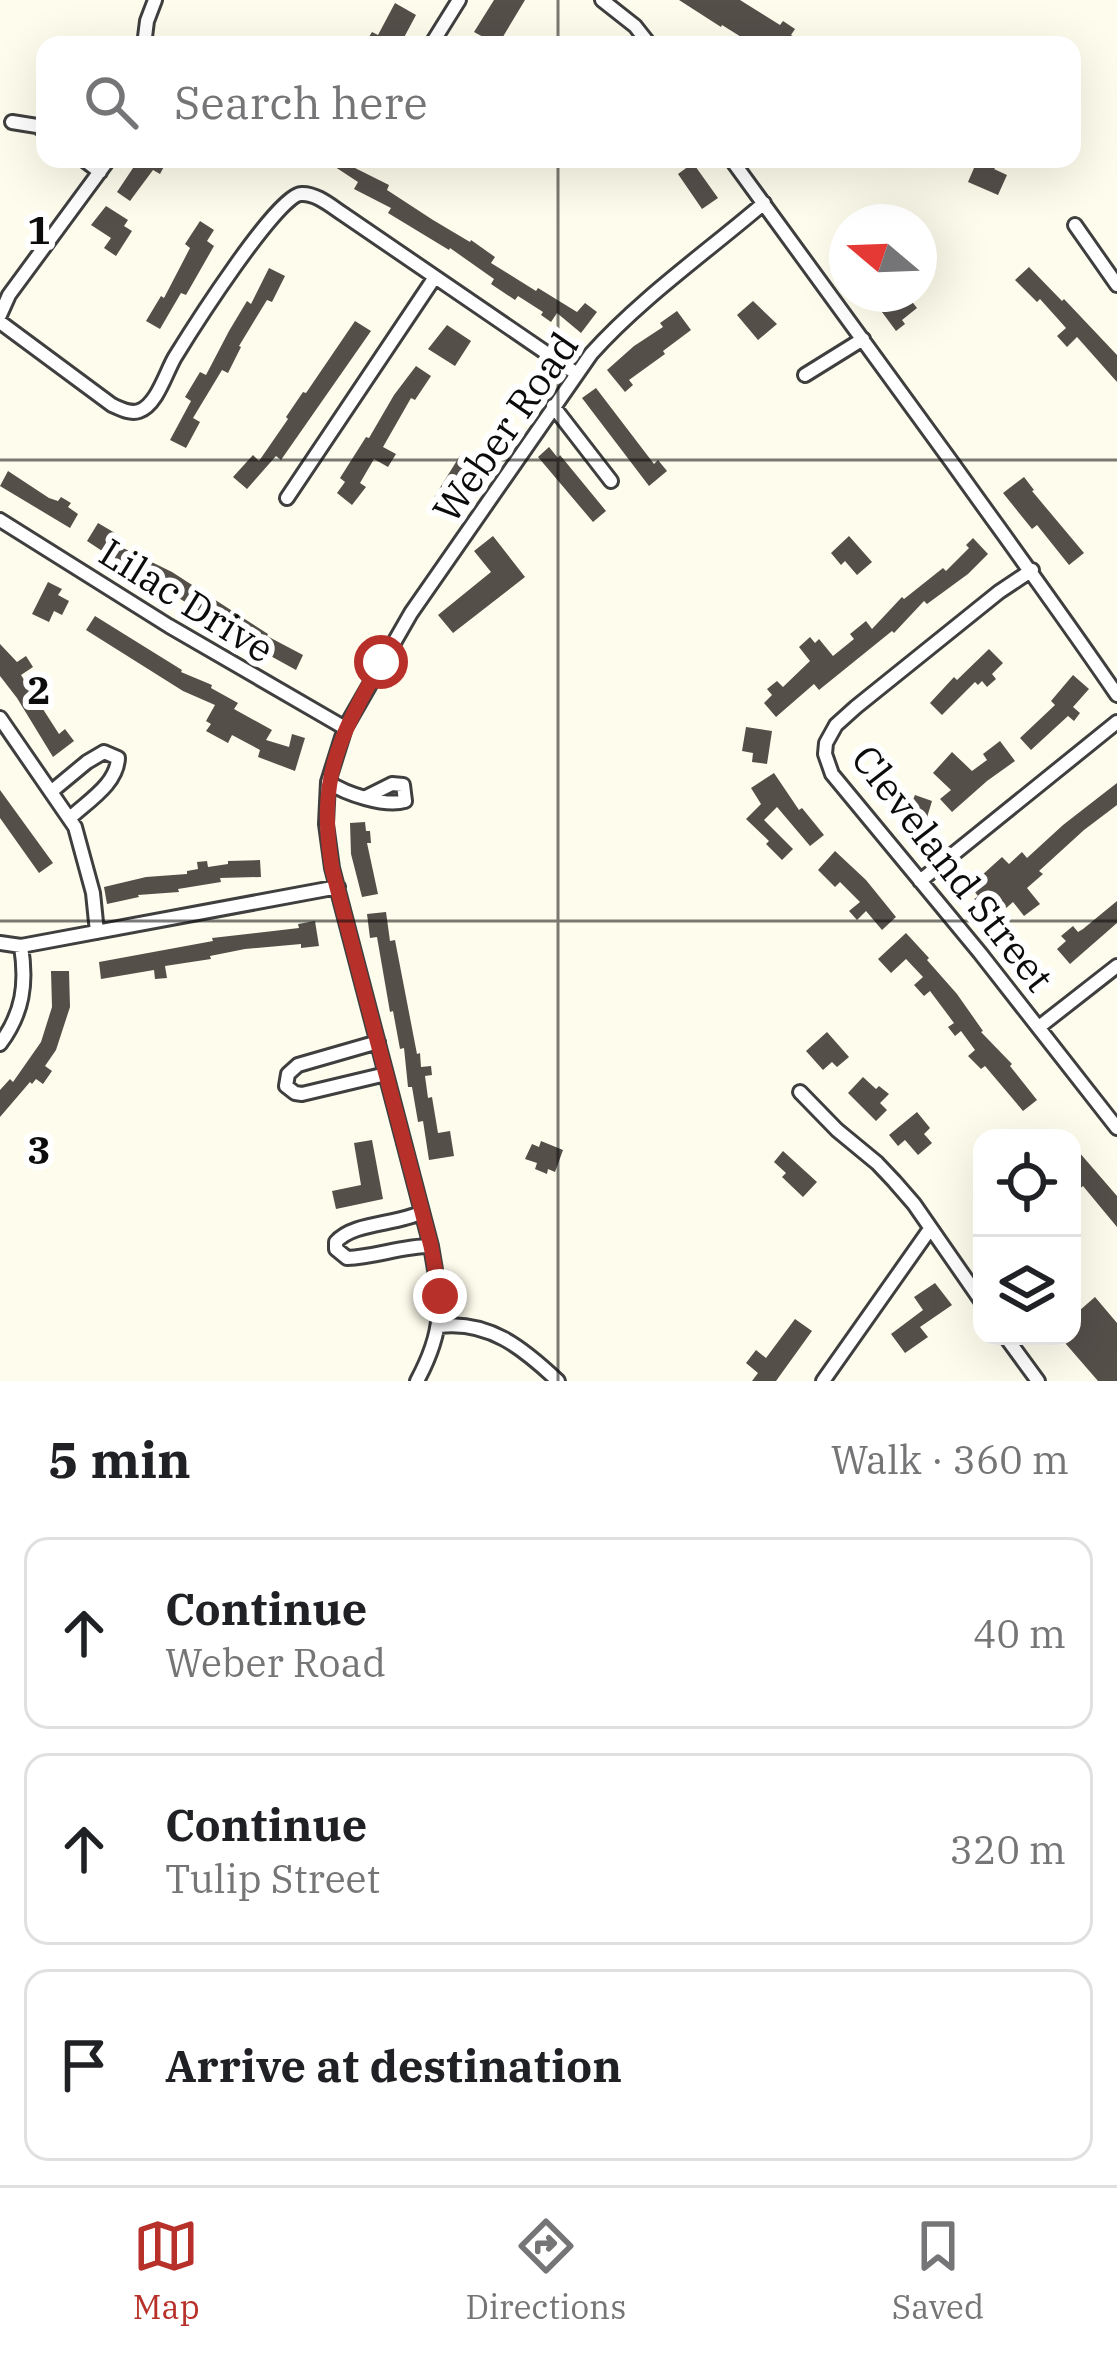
<!DOCTYPE html>
<html lang="en">
<head>
<meta charset="utf-8">
<style>
  :root { --surface:#fff; --page:#f6f6f6; --text:#202124; --muted:#757577; --line:#e0e0e0; --accent:#b7312a }
  body { margin:0; font-family:"IBM Plex Serif",serif; background:var(--page); color:var(--text) }
  .controls { position:absolute; right:36px; bottom:36px; display:grid; overflow:hidden; border-radius:24px; box-shadow:0 12px 48px #0002 }
  .controls button { width:108px; height:108px; display:grid; place-items:center; padding:0; border:0; border-bottom:3px solid var(--line); background:var(--surface); color:var(--text); font:60px sans-serif }
  .compass { position:absolute; left:829px; top:204px; width:108px; height:108px; border-radius:50%; background:var(--surface); box-shadow:0 12px 48px #0002; rotate:289deg }
  .stop { position:absolute; width:36px; height:36px; margin:-27px; border:9px solid #b7312a; border-radius:50%; background:#fff }
  .stop.end { background:#b7312a; border-color:#fff; box-shadow:0 3px 12px #0008 }
  .list { margin:0; padding:0; list-style:none }
  h2 { display:flex; justify-content:space-between; align-items:center; height:156px; margin:0; padding:0 48px; font-size:51px }
  h2 small { font-size:39px; font-weight:400; color:var(--muted) }
  .list li { display:grid; grid-template-columns:78px 1fr auto; gap:36px; align-items:center; box-sizing:border-box; height:192px; margin:0 24px 24px; padding:0 24px; border:3px solid var(--line); border-radius:24px }
  .list b { display:block; font-size:45px; white-space:nowrap }
  .list p { margin:0; font-size:39px; white-space:nowrap; color:var(--muted) }
  .list em { font-size:39px; font-style:normal; color:var(--muted) }
  .icon { flex:none; width:66px; height:66px; fill:none; stroke:currentColor; stroke-width:2; stroke-linecap:round; stroke-linejoin:round }
  .map { position:relative; flex:none; width:1117px; height:1381px; overflow:hidden }
  .search { position:absolute; background:var(--surface); box-shadow:0 12px 48px #0002; left:36px; right:36px; top:36px; height:132px; display:flex; align-items:center; gap:30px; box-sizing:border-box; padding:0 42px; border-radius:24px; color:var(--muted); font-size:45px }
  .sheet { height:804px; background:var(--surface) }
  nav { display:flex; justify-content:space-around; align-items:center; box-sizing:border-box; height:168px; border-top:3px solid var(--line); background:var(--surface); font-size:33px; color:var(--muted) }
  nav a { display:grid; justify-items:center; gap:6px }
  nav .on { color:var(--accent) }
  .map>svg:first-child { display:block }
  .building { fill:#544f49 }
  .lines { fill:none; stroke-linecap:round; stroke-linejoin:round }
  .minor-casing { stroke:#3f3f3f; stroke-width:18 }
  .minor { stroke:#fff; stroke-width:12 }
  .route { stroke:#b7312a; stroke-width:15 }
  .grid { fill:none; stroke:#0c0c0c; stroke-width:3; stroke-opacity:0.55 }
  .labels { text-anchor:middle; dominant-baseline:central; stroke-width:12; stroke-linejoin:round; paint-order:stroke }
  .street-label { font-size:39px; fill:#0c0c0c; stroke:#fff }
  .grid-label { font-size:39px; text-anchor:middle; font-weight:bold; fill:#0c0c0c; stroke:#fff; stroke-width:12; stroke-linejoin:round; paint-order:stroke }
</style>
</head>
<body>
<div class="map">
<svg width="1117" height="1381" viewBox="0 0 1117 1381">
  <rect width="100%" height="100%" fill="#fefcec"/>
  <path class="building" d="M494 0H525L498 45 474 32Z
    M679 0H740L780 25 783 21 795 29 791 35 807 45H754L722 25 721 27Z
    M395 3 416 15 400 45H364L372 32 378 35Z
    M139 159H168L160 174 153 170 130 201 117 192Z
    M323 159H358L353 167 389 185 387 190 433 220 470 242 471 240 495 257 491 263 536 291 538 288 577 312 585 303 597 312 581 333 557 313 551 322 541 315 543 312 518 296 515 300 491 284 494 279 450 248 449 250 388 213 391 208 354 189 358 182Z
    M953 159H1004L994 169 1007 175 998 195 968 182 974 168Z
    M693 163 718 198 702 209 678 174Z
    M106 206 128 220 124 226 132 231 116 256 104 248 111 238 91 225Z
    M200 221 214 230 207 241 214 246 186 295 181 293 160 329 146 321 161 296 164 298 190 248 185 244Z
    M1029 267 1062 301 1064 299 1117 355V382L1077 337 1067 347 1057 336 1066 328 1040 299 1037 302 1015 280Z
    M269 268 285 276 272 302 267 300 239 346 241 347 228 373 222 370 193 418 200 422 186 448 170 440 191 401 185 397 200 372 206 375 229 331 247 301 251 304Z
    M897 294H906L917 308 902 320 905 324 896 331 879 308Z
    M753 301 777 324 758 340 737 315Z
    M677 311 691 330 663 351 665 354 629 380 633 385 625 392 607 370 634 346 663 327 660 323Z
    M355 321 371 331 281 460 276 456 247 489 233 477 253 455 259 461 288 419 286 417 303 392 306 393Z
    M447 325 471 341 455 366 428 349Z
    M416 366 431 376 415 400 411 398 383 447 396 454 388 467 374 459 360 483 366 487 352 505 337 493 345 482 340 478 366 437 369 438 394 395Z
    M596 388 654 464 658 460 667 471 649 486 582 398Z
    M549 447 558 458 560 455 606 511 593 522 538 457Z
    M461 454 476 462 442 515 428 507Z
    M8 471 49 498 58 501 61 497 71 503 68 507 78 514 70 528 0 486Z
    M1024 477 1034 490 1032 491 1084 553 1069 565 1037 525 1032 529 1003 493Z
    M98 523 115 533 113 537 123 543 121 547 172 572 268 634 267 636 303 655 296 670 267 654 163 588 164 586 128 568 87 541Z
    M493 536 525 577 453 633 438 615 491 572 474 551Z
    M849 536 872 562 857 575 845 561 841 565 831 553Z
    M973 538 988 554 968 574 927 604 924 601 894 633 892 631 819 690 814 684 776 717 764 703 772 695 767 689 777 681 783 687 810 661 799 647 810 637 815 643 819 639 833 656 854 639 850 634 866 621 872 629 902 597 904 599 943 568 946 571 969 548 966 545Z
    M48 582 62 589 58 595 69 601 62 615 54 611 49 622 32 614Z
    M95 616 182 670 181 672 212 685 211 688 238 703 234 709 272 730 266 740 289 747 292 734 305 738 295 771 258 757 260 750 232 735 228 743 206 731 211 724 206 721 215 705 183 691 86 630Z
    M0 644 17 662 26 656 33 667 21 675 59 734 65 729 74 741 53 757 17 698 0 676Z
    M989 649 1003 663 992 674 996 679 987 687 982 681 978 685 975 682 942 715 930 703 954 677 957 680Z
    M1073 675 1089 689 1073 707 1080 713 1074 721 1068 716 1031 750 1020 738 1055 705 1051 701Z
    M746 727 772 731 767 764 752 762 753 753 742 751Z
    M1000 741 1015 761 987 781 952 812 940 799 951 790 933 773 952 752 972 771 987 760 983 754Z
    M774 773 799 810 802 808 824 835 810 846 777 807 764 820 793 849 782 860 766 844 769 841 746 819 761 804 751 788Z
    M1117 783V805L1084 830 1039 871 1043 874 1027 888 1040 904 1024 916 1013 902 988 924 982 917 976 922 964 908 978 896 970 886 1002 857 1009 864 1022 852 1027 858 1063 825Z
    M0 790 53 863 39 873 0 818Z
    M915 795 932 801 925 824 893 814 898 798 912 802Z
    M365 822 366 831H370L371 843H367L378 894 362 897 351 854 350 823Z
    M835 851 866 880 896 917 882 930 866 911 857 920 849 911 860 902 840 882 835 887 818 870Z
    M260 860 261 877 220 878 221 882 178 889 179 892 138 895 139 897 107 904 104 887 146 877 187 874V871L198 869 197 862 207 861 208 867 228 864V861Z
    M1117 901V923L1070 964 1057 949 1066 941 1061 936 1073 926 1078 932 1083 929Z
    M386 912 390 941 395 940 417 1054 420 1053 421 1067 431 1066 432 1075 425 1076 428 1098 432 1097 438 1133 450 1131 454 1156 429 1160 423 1121 418 1122 412 1087H408L404 1048 400 1049 393 1011 390 1012 377 937 370 938 367 914Z
    M315 921 319 946 301 948V944L245 949 210 956 211 959 165 966 167 978 155 979 154 970 101 979 99 962 213 941 212 938 299 928 298 924Z
    M906 933 929 958 927 960 957 994 983 1031 981 1032 1012 1064 1010 1066 1037 1100 1023 1111 985 1066 981 1069 968 1056 975 1050 961 1031 955 1036 948 1027 954 1023 930 991 924 996 914 985 923 977 906 959 891 973 878 959Z
    M51 971H69L70 1007 56 1050 45 1066 52 1071 43 1084 36 1079 32 1084 30 1082 0 1117V1090L10 1079 13 1082 41 1042 52 1007Z
    M827 1032 849 1057 837 1067 832 1062 823 1070 806 1051Z
    M863 1077 876 1089 879 1086 889 1094 880 1103 887 1110 876 1121 848 1093Z
    M917 1112 930 1128 924 1134 932 1143 918 1155 905 1140 898 1146 889 1135Z
    M372 1140 383 1199 336 1209 332 1191 361 1185 354 1143Z
    M541 1141 563 1150 555 1172 548 1169 547 1174 535 1169 537 1163 525 1159 532 1144 539 1147Z
    M1072 1144 1117 1196V1227L1083 1186 1078 1190 1072 1184Z
    M783 1151 817 1182 803 1197 782 1177 786 1173 774 1162Z
    M935 1283 952 1305 920 1327 928 1337 905 1353 891 1334 923 1310 914 1297Z
    M1095 1297 1117 1323V1381H1098L1059 1336H1072V1317Z
    M795 1319 812 1331 776 1381H752L758 1373 746 1363 756 1350 766 1358Z"/>
  <g class="lines">
    <g class="minor-casing">
      <path id="minor" d="M602 0 635 26 650 45
        M144 45 147 21 155 0
        M431 45 459 0
        M12 122 37 126 45 131
        M83 159 100 172
        M731 159 953 464C1008 541 1064 617 1117 695
        M1075 225 1117 285
        M0 315 9 295 109 159
        M0 322 112 405C121 409 130 414 139 411 157 405 166 372 175 357 191 331 277 195 301 194 316 193 331 206 343 214L577 374
        M805 375 863 339
        M553 406 611 481
        M287 498 435 277
        M0 520 169 626 345 728
        M1032 570 999 592 856 707 836 725 826 743 825 754 832 774 980 953 1117 1128
        M0 718 75 827 93 893 97 932
        M328 782C346 794 385 807 405 801L403 785 392 784 366 797
        M52 791 87 762 104 752 118 758C117 784 88 801 70 818
        M920 881 1117 722
        M0 943 21 946 338 887
        M1039 1027 1117 966
        M378 1042 298 1065 288 1074 286 1086 295 1093 302 1094 386 1074
        M0 1044C23 1013 27 984 21 946
        M800 1092 837 1130 877 1163 894 1181 914 1204 982 1302
        M422 1212C397 1225 353 1222 336 1242V1249L347 1258C376 1257 401 1246 431 1246
        M439 1326C489 1320 523 1348 558 1381
        M1005 1336 1038 1381
        M417 1381C446 1327 441 1304 431 1246L332 868 326 824 328 782 345 728 411 613 591 354C640 299 708 251 764 203
        M823 1381 930 1229"/>
    </g>
    <use href="#minor" class="minor"/>
  </g>
  <g class="lines">
    <path class="route" d="M381 662C339 739 317 777 332 868L431 1246 440 1296"/>
  </g>
  <path class="grid" d="M558 0V45M558 159V1381M0 460H1117M0 921H1117"/>
  <g class="labels">
    <g class="street-label">
      <text transform="translate(505 427) rotate(-55)">Weber Road</text>
      <text transform="translate(187 600) rotate(32)">Lilac Drive</text>
      <text transform="translate(953 868) rotate(52)">Cleveland Street</text>
    </g>
  </g>
  <g class="grid-label">
    <text x="39" y="244">1</text>
    <text x="39" y="704">2</text>
    <text x="39" y="1164">3</text>
  </g>
</svg>
<div class="controls">
<button><svg class="icon" aria-label="locate" viewBox="0 0 24 24"><circle cx="12" cy="12" r="6"/><path d="M12 2v4M12 18v4M2 12h4M18 12h4"/></svg></button>
<button><svg class="icon" aria-label="layers" viewBox="0 0 24 24"><path d="M12 4l9 5-9 5-9-5zM3 14l9 5 9-5"/></svg></button>
</div>
<svg class="compass" viewBox="-18 -18 36 36"><path d="M0-13l5 13h-10z" fill="#e53935"/><path d="M0 13l5-13h-10z" fill="#757577"/></svg>
<div class="stop" style="left:381px;top:662px"></div>
<div class="stop end" style="left:440px;top:1296px"></div>
<div class="search"><svg class="icon" aria-label="search" viewBox="0 0 24 24"><circle cx="10" cy="10" r="6"/><path d="M15 15l6 6"/></svg>Search here</div>
</div>
<section class="sheet">
<h2>5 min<small>Walk · 360 m</small></h2>
<ul class="list">
<li><svg class="icon" aria-label="ahead" viewBox="0 0 24 24"><path d="M12 20V5M6 11l6-6 6 6"/></svg><div><b>Continue</b><p>Weber Road</p></div><em>40 m</em></li>
<li><svg class="icon" aria-label="ahead" viewBox="0 0 24 24"><path d="M12 20V5M6 11l6-6 6 6"/></svg><div><b>Continue</b><p>Tulip Street</p></div><em>320 m</em></li>
<li><svg class="icon" aria-label="arrive" viewBox="0 0 24 24"><path d="M6 21V4h12l-3 4 3 4H6"/></svg><div><b>Arrive at destination</b></div></li>
</ul>
</section>
<nav>
<a class="on"><svg class="icon" aria-label="map" viewBox="0 0 24 24"><path d="M3 6l6-2 6 2 6-2v14l-6 2-6-2-6 2zM9 4v14M15 6v14"/></svg>Map</a>
<a><svg class="icon" aria-label="directions" viewBox="0 0 24 24"><path d="M12 3l9 9-9 9-9-9zM9 14v-3h6M13 9l2 2-2 2"/></svg>Directions</a>
<a><svg class="icon" aria-label="saved" viewBox="0 0 24 24"><path d="M7 4h10v16l-5-4-5 4z"/></svg>Saved</a>
</nav>
</body>
</html>
